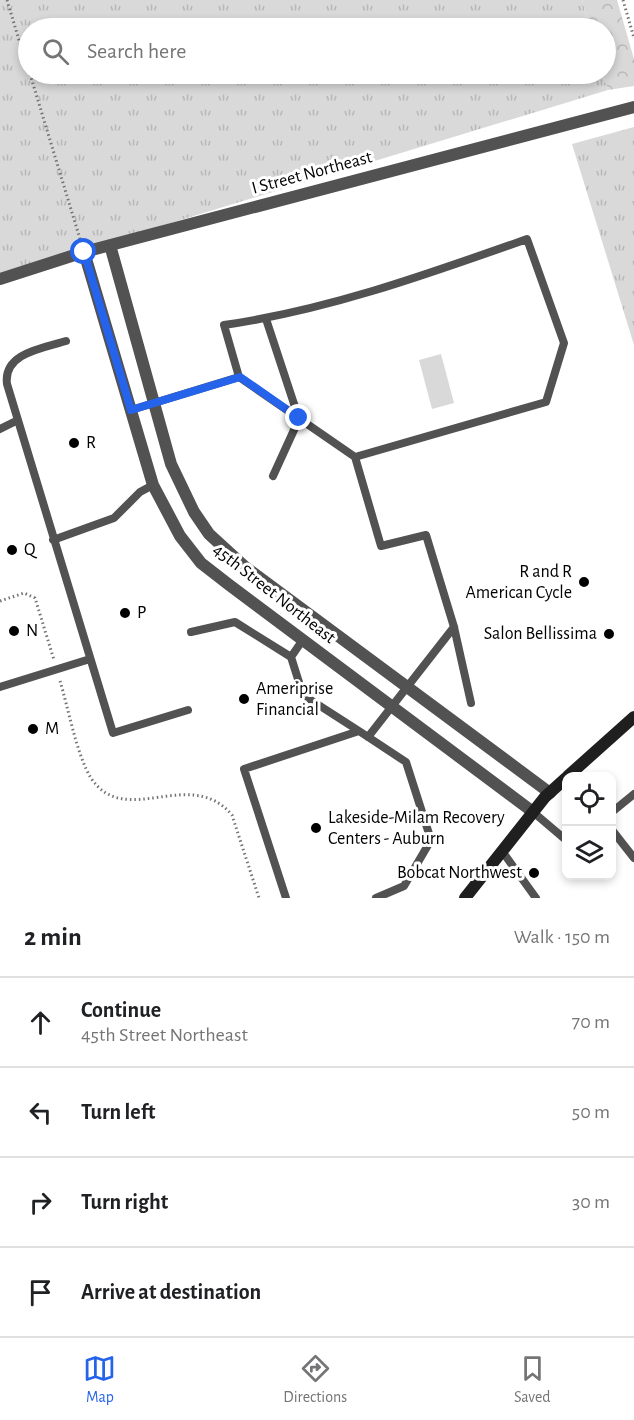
<!DOCTYPE html>
<html lang="en">
<head>
<meta charset="utf-8">
<style>
  :root { --surface:#fff; --page:#f2f2f2; --text:#202124; --muted:#757577; --line:#e0e0e0; --accent:#2563eb }
  body { margin:0; font-family:"Alegreya Sans",sans-serif; background:var(--page); color:var(--text) }
  .controls { position:absolute; right:18px; bottom:18px; display:grid; overflow:hidden; border-radius:12px; box-shadow:0 3px 9px #0003 }
  .controls button { width:54px; height:54px; display:grid; place-items:center; padding:0; border:0; border-bottom:2px solid var(--line); background:var(--surface); color:var(--text); font:30px sans-serif }
  .stop { position:absolute; width:18px; height:18px; margin:-14px; border:4px solid #2563eb; border-radius:50%; background:#fff }
  .stop.end { background:#2563eb; border-color:#fff; box-shadow:0 2px 6px #0008 }
  .list { margin:0; padding:0; list-style:none }
  h2 { display:flex; justify-content:space-between; align-items:center; height:78px; margin:0; padding:0 24px; font-size:26px }
  h2 small { font-size:20px; font-weight:400; color:var(--muted) }
  .list li { display:grid; grid-template-columns:39px 1fr auto; gap:18px; align-items:center; box-sizing:border-box; height:90px; padding:0 24px; border-top:2px solid var(--line) }
  .list b { display:block; font-size:22px; white-space:nowrap }
  .list p { margin:0; font-size:20px; white-space:nowrap; color:var(--muted) }
  .list em { font-size:20px; font-style:normal; color:var(--muted) }
  .icon { flex:none; width:33px; height:33px; fill:none; stroke:currentColor; stroke-width:2; stroke-linecap:round; stroke-linejoin:round }
  .map { position:relative; flex:none; width:634px; height:898px; overflow:hidden }
  .search { position:absolute; background:var(--surface); box-shadow:0 3px 9px #0003; left:18px; right:18px; top:18px; height:66px; display:flex; align-items:center; gap:15px; box-sizing:border-box; padding:0 21px; border-radius:33px; color:var(--muted); font-size:22px }
  .sheet { height:438px; background:var(--surface) }
  nav { display:flex; justify-content:space-around; align-items:center; box-sizing:border-box; height:84px; border-top:2px solid var(--line); background:var(--surface); font-size:16px; color:var(--muted) }
  nav a { display:grid; justify-items:center; gap:3px }
  nav .on { color:var(--accent) }
  .map>svg:first-child { display:block }
  .grass { fill:url(#grass-tufts) }
  .forest { fill:url(#forest-crowns) }
  .pitch { fill:#d9d9d9 }
  .lines { fill:none; stroke-linecap:round; stroke-linejoin:round }
  .path { stroke:#747474; stroke-width:3; stroke-dasharray:1.5 3; stroke-linecap:butt }
  .service { stroke:#525252; stroke-width:8 }
  .tertiary { stroke:#525252; stroke-width:12 }
  .secondary { stroke:#1f1f1f; stroke-width:12 }
  .route { stroke:#2563eb; stroke-width:8 }
  .poi-dot { fill:#000; stroke:#fff; stroke-width:2 }
  .labels { text-anchor:middle; dominant-baseline:central; stroke-width:6; stroke-linejoin:round; paint-order:stroke }
  .street-label { font-size:18px; fill:#000; stroke:#fff }
  .poi-label { font-size:18px; fill:#000; stroke:#fff; text-anchor:start }
</style>
</head>
<body>
<div class="map">
<svg width="634" height="898" viewBox="0 0 634 898">
  <defs>
    <pattern id="grass-tufts" width="24" height="20" patternUnits="userSpaceOnUse" patternTransform="scale(1.5)"><rect width="24" height="20" fill="#d9d9d9"/><path d="M3 7l-1-3M5 7V3M7 7l1-3M15 17l-1-3M17 17v-4M19 17l1-3" fill="none" stroke="#b8b8b8"/></pattern>
    <pattern id="forest-crowns" width="20" height="18" patternUnits="userSpaceOnUse" patternTransform="scale(1.5)"><rect width="20" height="18" fill="#d9d9d9"/><path d="M2 6a3 3 0 1 1 6 0M12 15a3 3 0 1 1 6 0" fill="none" stroke="#b8b8b8"/></pattern>
  </defs>
  <rect width="100%" height="100%" fill="#fff"/>
  <path class="grass" d="M0 0H582L590 28H28V74H603L608 90 0 275Z
    M634 127V345L572 144Z"/>
  <path class="forest" d="M582 0H617L634 59V86L608 90 603 74H606V28H590Z"/>
  <path class="pitch" d="M441 354 454 403 432 409 419 360Z"/>
  <g class="lines">
    <path class="path" d="M7 0 28 70
      M623 0 634 38
      M30 74 80 239
      M0 601 24 593 35 598 54 660
      M60 681C68 707 77 756 91 778 125 830 190 765 232 815L259 898"/>
    <path class="service" d="M266 319 299 419 273 476
      M66 341C43 348 3 353 7 384L113 733 188 710
      M131 410 239 377 355 457 546 402 564 343 527 239C428 274 328 310 224 325L239 377
      M0 429 16 421
      M355 457 381 546 426 535 454 627 471 703
      M53 540 114 518 140 492 153 485
      M191 632 235 622 291 657 303 695 359 731
      M291 657 302 641
      M0 687 90 659
      M368 737 454 627
      M533 812 566 840
      M612 812 634 794
      M612 830 634 858
      M502 851 536 898
      M286 898 244 769 359 731 406 762 431 840 404 886 376 898"/>
    <path class="tertiary" d="M110 245 171 464 194 512 209 534 244 566 550 793
      M84 252 153 485 180 536 201 563 228 584 533 812
      M0 279 84 252 634 107"/>
    <path class="secondary" d="M568 776 634 717
      M465 898 545 797 566 778"/>
  </g>
  <g class="lines">
    <path class="route" d="M84 252 131 410 240 377 299 418"/>
  </g>
  <g class="poi-dot">
    <circle cx="74" cy="443" r="6"/>
    <circle cx="12" cy="550" r="6"/>
    <circle cx="584" cy="582" r="6"/>
    <circle cx="125" cy="613" r="6"/>
    <circle cx="14" cy="631" r="6"/>
    <circle cx="609" cy="634" r="6"/>
    <circle cx="244" cy="699" r="6"/>
    <circle cx="33" cy="729" r="6"/>
    <circle cx="316" cy="828" r="6"/>
    <circle cx="534" cy="873" r="6"/>
  </g>
  <g class="labels">
    <g class="street-label">
      <text transform="translate(312 173) rotate(-15)">I Street Northeast</text>
      <text transform="translate(274 594) rotate(38)">45th Street Northeast</text>
    </g>
    <g class="poi-label">
      <text x="86" y="443">R</text>
      <text x="24" y="550">Q</text>
      <text x="572" y="572" text-anchor="end">R and R<tspan x="572" dy="21">American Cycle</tspan></text>
      <text x="137" y="613">P</text>
      <text x="26" y="631">N</text>
      <text x="597" y="634" text-anchor="end">Salon Bellissima</text>
      <text x="256" y="689">Ameriprise<tspan x="256" dy="21">Financial</tspan></text>
      <text x="45" y="729">M</text>
      <text x="328" y="818">Lakeside-Milam Recovery<tspan x="328" dy="21">Centers - Auburn</tspan></text>
      <text x="522" y="873" text-anchor="end">Bobcat Northwest</text>
    </g>
  </g>
</svg>
<div class="controls">
<button><svg class="icon" aria-label="locate" viewBox="0 0 24 24"><circle cx="12" cy="12" r="6"/><path d="M12 2v4M12 18v4M2 12h4M18 12h4"/></svg></button>
<button><svg class="icon" aria-label="layers" viewBox="0 0 24 24"><path d="M12 4l9 5-9 5-9-5zM3 14l9 5 9-5"/></svg></button>
</div>
<div class="stop" style="left:84px;top:252px"></div>
<div class="stop end" style="left:299px;top:418px"></div>
<div class="search"><svg class="icon" aria-label="search" viewBox="0 0 24 24"><circle cx="10" cy="10" r="6"/><path d="M15 15l6 6"/></svg>Search here</div>
</div>
<section class="sheet">
<h2>2 min<small>Walk · 150 m</small></h2>
<ul class="list">
<li><svg class="icon" aria-label="ahead" viewBox="0 0 24 24"><path d="M12 20V5M6 11l6-6 6 6"/></svg><div><b>Continue</b><p>45th Street Northeast</p></div><em>70 m</em></li>
<li><svg class="icon" aria-label="left" viewBox="0 0 24 24"><path d="M17 20v-9H6M10 6l-5 5 5 5"/></svg><div><b>Turn left</b></div><em>50 m</em></li>
<li><svg class="icon" aria-label="right" viewBox="0 0 24 24"><path d="M7 20v-9h11M14 6l5 5-5 5"/></svg><div><b>Turn right</b></div><em>30 m</em></li>
<li><svg class="icon" aria-label="arrive" viewBox="0 0 24 24"><path d="M6 21V4h12l-3 4 3 4H6"/></svg><div><b>Arrive at destination</b></div></li>
</ul>
</section>
<nav>
<a class="on"><svg class="icon" aria-label="map" viewBox="0 0 24 24"><path d="M3 6l6-2 6 2 6-2v14l-6 2-6-2-6 2zM9 4v14M15 6v14"/></svg>Map</a>
<a><svg class="icon" aria-label="directions" viewBox="0 0 24 24"><path d="M12 3l9 9-9 9-9-9zM9 14v-3h6M13 9l2 2-2 2"/></svg>Directions</a>
<a><svg class="icon" aria-label="saved" viewBox="0 0 24 24"><path d="M7 4h10v16l-5-4-5 4z"/></svg>Saved</a>
</nav>
</body>
</html>
